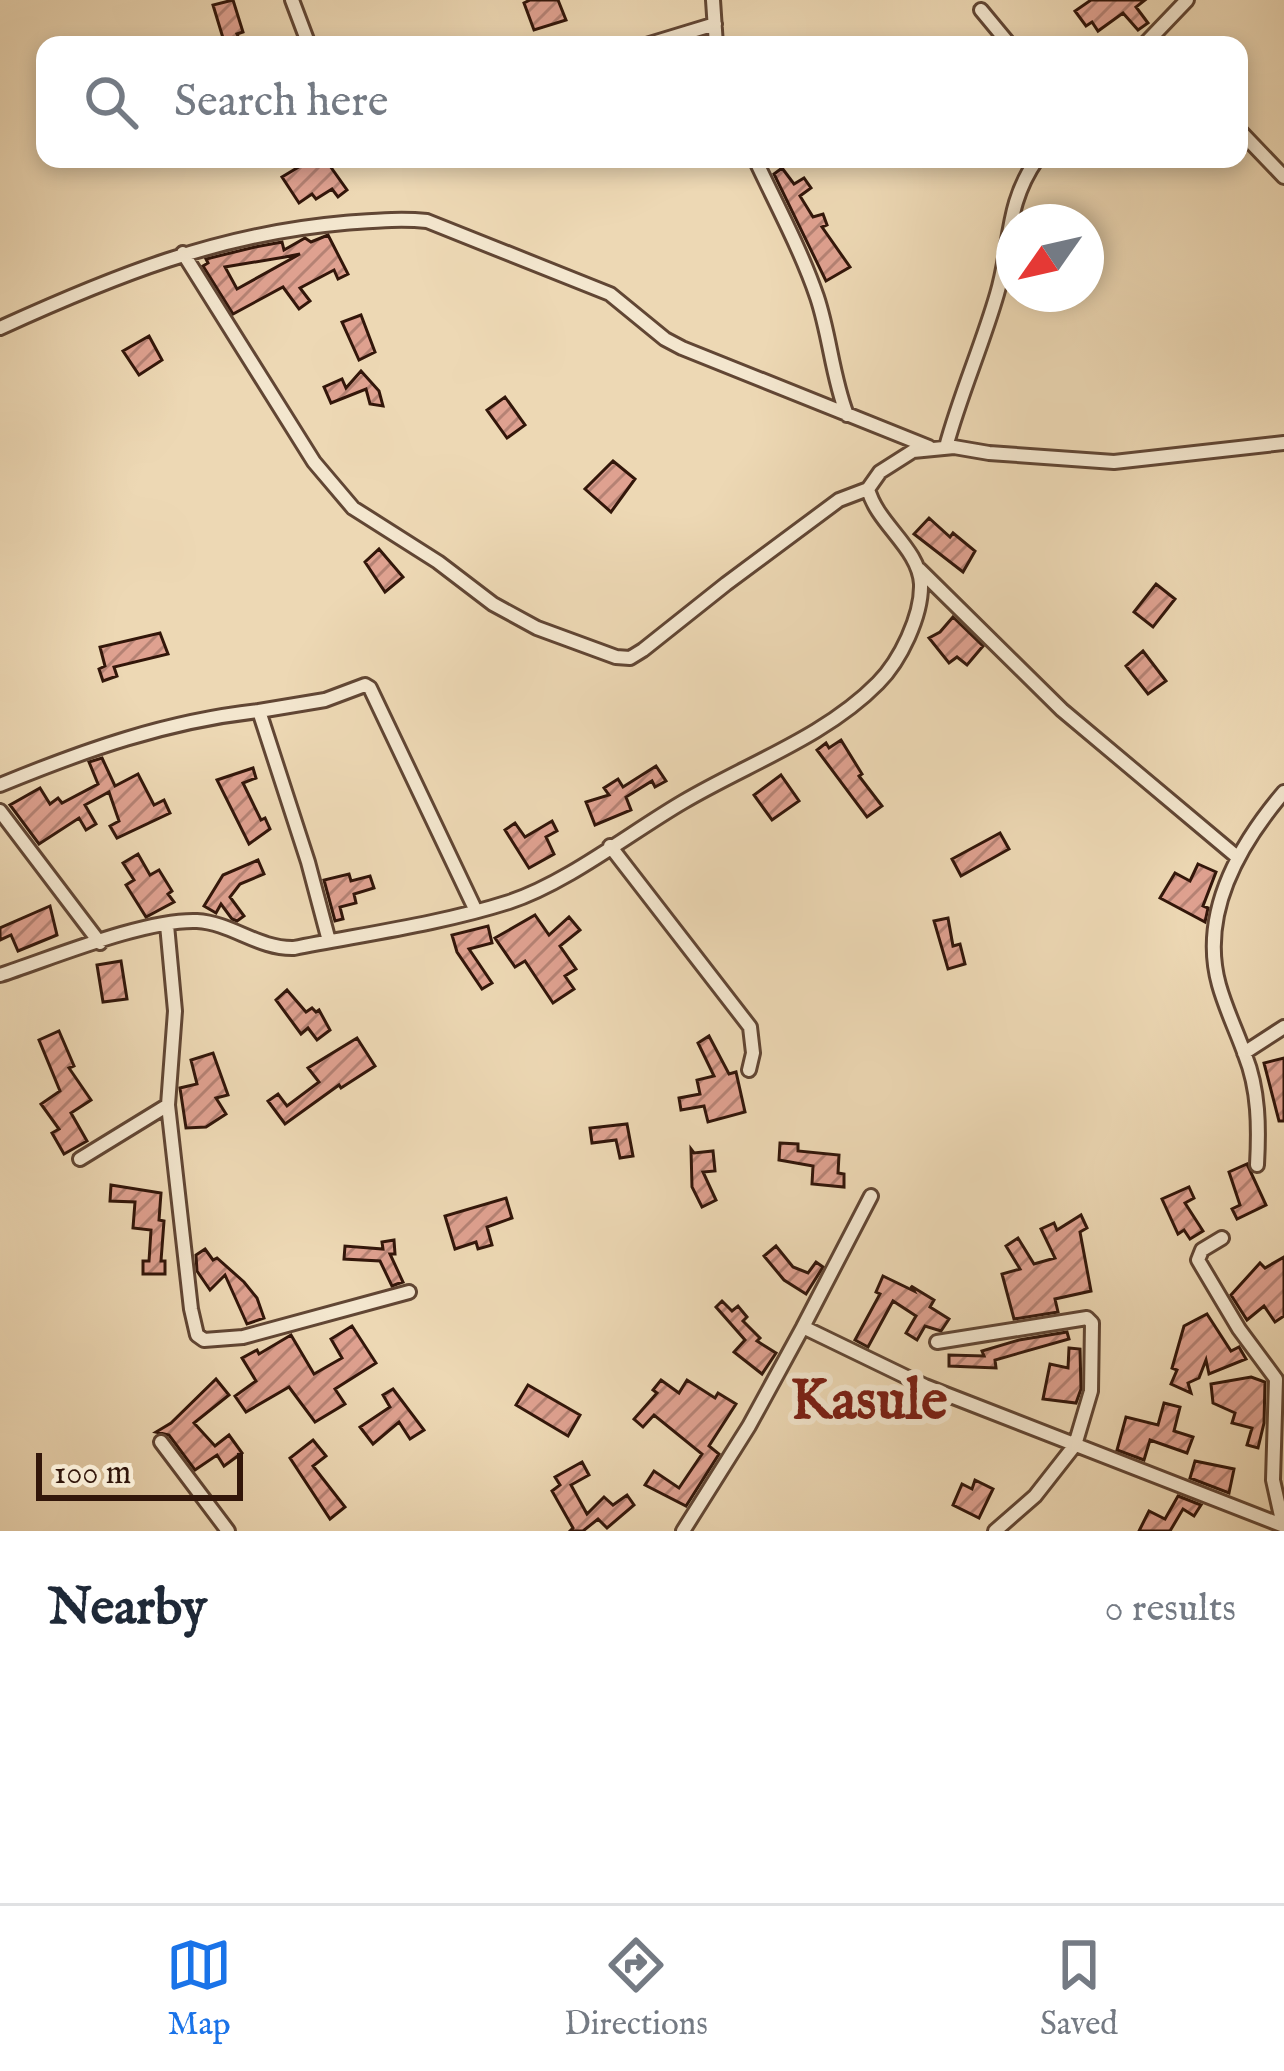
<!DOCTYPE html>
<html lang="en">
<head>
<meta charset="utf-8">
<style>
  :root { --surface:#fff; --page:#f2f2f3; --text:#1f2937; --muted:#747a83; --line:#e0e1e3; --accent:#1a73e8 }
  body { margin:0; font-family:"IM FELL English",serif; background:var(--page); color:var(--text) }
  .compass { position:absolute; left:996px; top:204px; width:108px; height:108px; border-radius:50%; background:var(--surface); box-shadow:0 6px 18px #0003; rotate:236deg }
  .scale { position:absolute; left:36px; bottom:30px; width:207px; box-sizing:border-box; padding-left:12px; border:6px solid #32160a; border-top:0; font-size:33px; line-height:42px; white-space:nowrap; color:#32160a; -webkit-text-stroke:9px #f3e6ce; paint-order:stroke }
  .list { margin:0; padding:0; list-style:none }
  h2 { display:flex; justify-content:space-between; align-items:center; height:156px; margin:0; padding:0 48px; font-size:51px }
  h2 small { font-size:39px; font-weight:400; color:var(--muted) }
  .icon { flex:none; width:66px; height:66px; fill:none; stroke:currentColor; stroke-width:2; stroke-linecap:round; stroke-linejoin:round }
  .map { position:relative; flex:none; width:1284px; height:1531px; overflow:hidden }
  .search { position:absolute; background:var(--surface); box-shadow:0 6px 18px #0003; left:36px; right:36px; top:36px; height:132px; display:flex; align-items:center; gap:30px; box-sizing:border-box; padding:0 42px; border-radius:24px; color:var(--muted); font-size:45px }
  .sheet { height:372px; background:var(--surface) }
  nav { display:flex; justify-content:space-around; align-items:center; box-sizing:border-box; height:168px; border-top:3px solid var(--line); background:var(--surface); font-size:33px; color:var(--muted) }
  nav a { display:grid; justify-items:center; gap:6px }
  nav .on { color:var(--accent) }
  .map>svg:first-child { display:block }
  .building { fill:url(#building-hatch); stroke:#32160a; stroke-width:3; fill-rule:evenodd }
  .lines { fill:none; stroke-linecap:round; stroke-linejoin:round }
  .minor-casing { stroke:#614634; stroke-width:18 }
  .minor { stroke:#f3e6ce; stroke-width:12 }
  .labels { text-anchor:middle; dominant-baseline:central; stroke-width:12; stroke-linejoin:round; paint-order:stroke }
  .district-label { font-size:57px; font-weight:bold; fill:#7a1f14; stroke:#f3e6ce }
</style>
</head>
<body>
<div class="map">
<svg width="1284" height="1531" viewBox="0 0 1284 1531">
  <defs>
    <pattern id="building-hatch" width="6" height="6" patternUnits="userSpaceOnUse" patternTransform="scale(3)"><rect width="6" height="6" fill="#dfa190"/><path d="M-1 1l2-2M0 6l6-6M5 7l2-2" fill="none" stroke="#b58274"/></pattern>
  </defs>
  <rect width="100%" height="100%" fill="#edd8b4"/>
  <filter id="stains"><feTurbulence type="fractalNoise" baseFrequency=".00167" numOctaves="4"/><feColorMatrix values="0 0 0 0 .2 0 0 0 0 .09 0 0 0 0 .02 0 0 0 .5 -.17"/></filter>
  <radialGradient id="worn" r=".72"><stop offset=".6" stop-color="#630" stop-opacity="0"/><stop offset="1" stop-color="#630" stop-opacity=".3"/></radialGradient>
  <path class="building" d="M233 0 243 32 237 34 242 45H229L223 38 213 5Z
    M530 0H558L566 20 534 30 524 3Z
    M1091 0H1145L1136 7 1148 23 1138 30 1123 13 1098 31 1092 22 1086 26 1075 11Z
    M312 159H325L347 190 338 197 332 189 316 199 312 194 299 203 282 177Z
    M782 168 794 184 804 178 811 188 800 196 813 217 823 214 827 225 822 227 850 267 826 281 774 174Z
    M328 235 348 274 338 279 334 270 300 288 310 301 299 309 283 287 233 314 203 266 208 263 206 259 255 247 282 242 284 250 305 238 311 242ZM300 254 237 289 225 267 285 257Z
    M361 315 375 352 359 360 342 322Z
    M149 336 162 360 139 375 123 351Z
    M361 371 379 391 383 406 370 404 366 389 331 403 324 387 342 379 346 388Z
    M505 397 525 425 507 438 487 410Z
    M613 461 635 479 611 512 585 489Z
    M929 518 950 537 953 533 975 551 963 572 914 534Z
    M379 549 403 577 385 592 365 562Z
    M1156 584 1175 599 1153 627 1134 612Z
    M953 617 983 646 967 665 957 657 949 663 929 638 940 632Z
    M160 633 168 654 114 667 117 676 103 681 99 669 105 666 100 647Z
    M1143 651 1166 681 1148 694 1126 666Z
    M841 740 862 774 859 776 882 806 867 817 817 750 826 743 829 748Z
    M102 758 115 786 138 774 154 805 164 800 170 813 117 838 110 826 119 821 109 792 85 805 96 824 86 830 79 818 39 844 10 805 40 788 50 804 58 798 62 803 98 784 89 762Z
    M656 766 666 781 655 787 652 781 626 797 631 810 595 825 586 802 609 795 604 788 618 779 623 787Z
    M253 768 256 778 243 783 261 820 265 818 270 829 249 844 217 780Z
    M781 775 799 801 772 820 754 795Z
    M552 821 557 831 546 837 554 854 529 868 505 830 515 823 525 837Z
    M1000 833 1009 849 961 876 952 859Z
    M138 854 150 875 159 870 172 891 168 894 174 902 146 917 126 885 134 880 123 863Z
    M258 860 264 874 240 884 230 897 244 916 237 921 232 919 221 904 216 913 204 906 223 875Z
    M1198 864 1216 872 1203 906 1208 908 1205 922 1160 898 1175 873 1190 881Z
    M349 874 351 881 370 876 374 888 354 894 356 903 340 907 343 919 335 921 324 880Z
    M50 906 57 935 18 951 11 935 0 940V928Z
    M535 915 549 935 569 917 580 930 560 946 576 969 565 976 574 989 553 1003 525 961 515 967 495 938Z
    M948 918 953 946 960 944 965 964 948 969 934 921Z
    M488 926 492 943 469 949 492 983 482 989 457 952 452 935Z
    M121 961 127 999 103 1002 97 965Z
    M287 990 306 1012 312 1008 316 1012 319 1010 330 1030 317 1040 308 1028 301 1034 276 1000Z
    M59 1031 74 1066 69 1068 91 1100 71 1113 87 1141 64 1154 52 1133 59 1129 41 1104 60 1091 39 1040Z
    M709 1036 729 1074 736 1072 745 1112 708 1122 704 1106 681 1110 679 1098 700 1094 697 1080 714 1076 698 1043Z
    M357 1038 375 1066 341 1088 339 1085 285 1124 268 1101 278 1094 287 1106 319 1082 308 1068Z
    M213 1053 228 1095 216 1098 226 1114 206 1127 186 1128 180 1088 197 1084 191 1060Z
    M1284 1058V1121H1279L1264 1063Z
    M627 1124 633 1156 620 1158 616 1140 592 1143 590 1128Z
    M780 1143 798 1144V1151L839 1155 838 1173 844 1174V1187L812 1184 813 1166 779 1160Z
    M691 1149 694 1153 713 1151 715 1171 703 1172 716 1200 702 1207 692 1187Z
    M1247 1164 1266 1205 1237 1219 1232 1209 1240 1205 1229 1172Z
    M111 1185 161 1193 159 1220 164 1221 161 1261H165V1274H143V1261H149L151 1230 133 1228 135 1202 110 1201Z
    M1189 1187 1194 1198 1185 1203 1203 1231 1190 1239 1184 1230 1178 1234 1162 1199Z
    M506 1198 512 1218 487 1227 492 1245 478 1249 476 1242 455 1249 445 1216Z
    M1081 1215 1087 1228 1080 1232 1091 1291 1055 1299 1058 1312 1014 1319 1002 1274 1020 1269 1006 1246 1018 1238 1034 1264 1055 1258 1041 1229 1054 1223 1057 1230Z
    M394 1240 395 1254H390L403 1282 397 1284 392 1286 380 1261 344 1259 345 1246 383 1249 382 1242Z
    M776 1246 793 1267 808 1273 816 1262 823 1267 806 1294 784 1280 764 1256Z
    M205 1249 213 1260 217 1258 244 1282 257 1298 264 1318 247 1324 225 1275 210 1290 197 1271 196 1255Z
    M1284 1257V1316L1275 1322 1264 1306 1247 1320 1231 1295 1260 1263 1265 1268Z
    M883 1276 914 1291 911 1286 934 1300 930 1307 949 1319 941 1331 925 1326 917 1340 906 1333 916 1316 893 1301 868 1347 855 1340 880 1294 876 1292Z
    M722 1301 732 1311 738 1306 747 1317 743 1321 760 1338 757 1341 776 1353 762 1374 734 1352 745 1340 716 1307Z
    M1207 1314 1231 1351 1239 1347 1246 1359 1209 1374 1206 1360 1199 1378 1188 1383 1191 1393 1171 1384 1177 1370 1172 1368 1184 1326Z
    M352 1326 376 1363 335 1389 345 1404 315 1422 289 1387 246 1412 235 1396 256 1381 242 1358 257 1350 259 1354 291 1335 314 1374 342 1358 331 1339Z
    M1067 1332 1069 1339 995 1360 996 1368 949 1366V1355L984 1356 982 1351 1019 1340Z
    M1069 1348 1080 1349 1081 1389 1076 1403 1043 1399 1050 1364 1068 1368Z
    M1251 1377 1265 1382 1264 1423 1258 1448 1247 1445 1252 1428 1232 1423 1235 1413 1213 1403 1211 1384Z
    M216 1379 229 1395 194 1423 215 1446 229 1435 242 1453 224 1466 217 1455 195 1470 169 1435 156 1432 171 1423Z
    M661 1380 679 1393 687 1380 715 1398 718 1393 736 1404 709 1446 719 1454 686 1506 645 1485 654 1471 679 1488 702 1454 654 1415 643 1427 634 1419 657 1393 653 1390Z
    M528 1385 580 1415 568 1436 516 1405Z
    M393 1389 424 1430 410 1439 399 1422 373 1444 360 1427 390 1407 383 1395Z
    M1164 1403 1180 1407 1174 1431 1193 1437 1187 1453 1150 1440 1144 1460 1117 1450 1126 1417 1158 1425Z
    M313 1440 326 1456 313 1466 345 1507 330 1519 290 1458Z
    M1195 1461 1234 1469 1229 1493 1190 1478Z
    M582 1462 589 1475 571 1485 587 1514 604 1497 613 1505 627 1495 634 1505 607 1528 598 1519 583 1531H570L573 1528 552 1491 560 1485 555 1477Z
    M975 1480 993 1489 979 1518 953 1505 962 1484 972 1489Z
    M1178 1496 1201 1505 1194 1516 1183 1509 1170 1531H1139L1149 1511 1165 1519Z"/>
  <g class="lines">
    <g class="minor-casing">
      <path id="minor" d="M292 0 309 45
        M713 0 716 45
        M981 10 1010 45
        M646 45 715 24
        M1144 45 1187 0
        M1239 130 1284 177
        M755 159C776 204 801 250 817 297 830 336 832 376 847 415
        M183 253 314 462 353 508 438 562 493 604 537 628 616 657 630 658 643 650 726 584 839 500 868 489 880 472 913 451 954 447 989 453 1114 462 1284 443
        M0 328C114 276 218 234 344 223 372 221 399 218 427 221L610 294 665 339 682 348 929 447
        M946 447C960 395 982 346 997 294 1012 243 1005 205 1037 159
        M919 569 1062 710 1236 856
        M259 711 325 700 365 685 370 688 476 911
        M0 785C85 750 167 721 259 711L308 862 329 941
        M0 811 100 943
        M610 846 750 1027 753 1053 749 1070
        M0 975C52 958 145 919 197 921 232 923 258 949 294 948 365 934 440 924 509 902 567 883 630 833 683 802 747 764 825 737 878 683 900 661 922 616 921 584 919 548 877 524 868 489
        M1244 1053 1284 1027
        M168 1105 191 1309 197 1335 204 1340 243 1337 409 1292
        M80 1159 168 1105 175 1011 167 925
        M1257 1165C1259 1128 1259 1090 1245 1055 1237 1032 1226 1010 1219 985 1199 913 1239 845 1284 792
        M1222 1238 1202 1250 1198 1260 1239 1329 1276 1379 1273 1480 1283 1525
        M803 1327 871 1196
        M937 1342 1087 1318 1092 1323 1091 1391 1075 1445 1035 1496 995 1531
        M161 1442 228 1531
        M683 1531 749 1426 803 1327 925 1386 1284 1526"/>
    </g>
    <use href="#minor" class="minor"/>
  </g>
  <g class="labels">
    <g class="district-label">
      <text x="869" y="1402">Kasule</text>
    </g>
  </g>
  <rect width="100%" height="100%" filter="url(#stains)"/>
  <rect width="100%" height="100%" fill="url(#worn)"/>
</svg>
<svg class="compass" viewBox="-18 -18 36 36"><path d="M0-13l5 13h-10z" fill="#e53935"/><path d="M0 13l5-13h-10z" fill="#747a83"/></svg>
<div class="scale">100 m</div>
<div class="search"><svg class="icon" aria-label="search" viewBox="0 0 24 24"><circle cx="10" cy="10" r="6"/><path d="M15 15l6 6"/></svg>Search here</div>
</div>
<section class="sheet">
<h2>Nearby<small>0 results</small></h2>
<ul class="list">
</ul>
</section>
<nav>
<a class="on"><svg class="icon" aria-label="map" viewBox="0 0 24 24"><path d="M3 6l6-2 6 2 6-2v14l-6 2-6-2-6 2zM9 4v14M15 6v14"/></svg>Map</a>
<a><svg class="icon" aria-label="directions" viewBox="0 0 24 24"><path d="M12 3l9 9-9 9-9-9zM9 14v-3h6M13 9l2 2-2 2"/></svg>Directions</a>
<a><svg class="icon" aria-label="saved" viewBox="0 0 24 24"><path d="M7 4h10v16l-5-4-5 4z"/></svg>Saved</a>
</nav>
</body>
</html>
